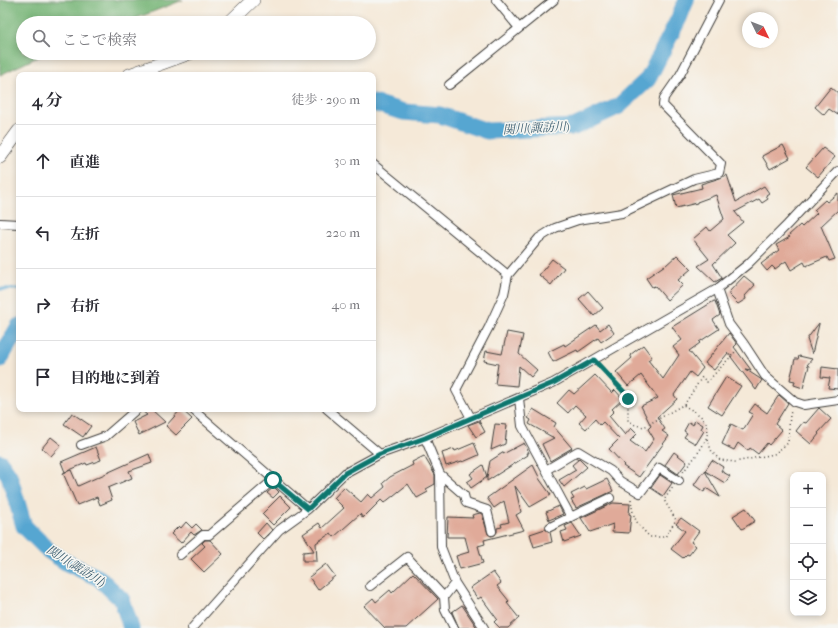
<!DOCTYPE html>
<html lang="ja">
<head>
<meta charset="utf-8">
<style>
  :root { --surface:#fff; --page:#f2f2f3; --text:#2b2b33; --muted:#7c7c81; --line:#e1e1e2 }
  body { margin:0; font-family:"IM FELL French Canon","Noto Serif JP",serif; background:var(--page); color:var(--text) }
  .controls { position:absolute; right:12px; bottom:12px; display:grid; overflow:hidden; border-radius:8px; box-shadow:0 2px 6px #0003 }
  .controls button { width:36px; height:36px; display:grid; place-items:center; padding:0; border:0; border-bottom:1px solid var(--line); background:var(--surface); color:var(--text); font:20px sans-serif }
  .compass { position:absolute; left:742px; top:12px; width:36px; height:36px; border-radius:50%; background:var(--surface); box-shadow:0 2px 6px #0003; rotate:133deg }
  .stop { position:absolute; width:12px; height:12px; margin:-9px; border:3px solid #0f766e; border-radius:50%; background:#fff }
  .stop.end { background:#0f766e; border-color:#fff; box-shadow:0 1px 4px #0008 }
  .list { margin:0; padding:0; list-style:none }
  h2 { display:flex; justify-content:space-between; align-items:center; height:52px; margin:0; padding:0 16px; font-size:17px }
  h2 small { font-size:13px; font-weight:400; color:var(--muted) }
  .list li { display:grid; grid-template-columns:26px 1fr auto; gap:12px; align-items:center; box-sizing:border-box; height:72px; padding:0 16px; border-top:1px solid var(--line) }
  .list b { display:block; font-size:15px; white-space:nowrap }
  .list em { font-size:13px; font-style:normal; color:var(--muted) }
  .icon { flex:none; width:22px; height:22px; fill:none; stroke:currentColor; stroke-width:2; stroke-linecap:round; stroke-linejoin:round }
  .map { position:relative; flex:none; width:838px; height:628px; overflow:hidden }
  .search { position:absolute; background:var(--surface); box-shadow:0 2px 6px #0003; left:16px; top:16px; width:360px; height:44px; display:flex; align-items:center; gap:10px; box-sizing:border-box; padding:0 14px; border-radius:22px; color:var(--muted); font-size:15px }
  .panel { position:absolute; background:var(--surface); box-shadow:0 2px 6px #0003; left:16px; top:72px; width:360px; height:340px; border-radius:8px }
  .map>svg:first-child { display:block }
  .forest { fill:#74b475; stroke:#486848 }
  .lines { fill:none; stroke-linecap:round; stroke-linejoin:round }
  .stream { stroke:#57a6d1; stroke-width:3 }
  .river { stroke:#57a6d1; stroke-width:17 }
  .building { fill:#e0aa99 }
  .minor-casing { stroke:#3d3b38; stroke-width:10 }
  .primary-casing { stroke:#3d3b38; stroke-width:14 }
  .path { stroke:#3d3b38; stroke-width:1.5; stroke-dasharray:1 3; stroke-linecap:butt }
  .minor { stroke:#fff; stroke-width:8 }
  .primary { stroke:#fff; stroke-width:13 }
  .route { stroke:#0f766e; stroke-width:5 }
  .labels { text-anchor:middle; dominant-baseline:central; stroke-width:3; stroke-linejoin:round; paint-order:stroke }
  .water-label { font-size:12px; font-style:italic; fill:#375a6d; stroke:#f6f6f2 }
</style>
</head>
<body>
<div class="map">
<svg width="838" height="628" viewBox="0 0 838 628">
  <rect width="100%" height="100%" fill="#f6f6f2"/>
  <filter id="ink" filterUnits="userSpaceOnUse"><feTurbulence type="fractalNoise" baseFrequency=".025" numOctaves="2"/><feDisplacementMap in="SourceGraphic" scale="8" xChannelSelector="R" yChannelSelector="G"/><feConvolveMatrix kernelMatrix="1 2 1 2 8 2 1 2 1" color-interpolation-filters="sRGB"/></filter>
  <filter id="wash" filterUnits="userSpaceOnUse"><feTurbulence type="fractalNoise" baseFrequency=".012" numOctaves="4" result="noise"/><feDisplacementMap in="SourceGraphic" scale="16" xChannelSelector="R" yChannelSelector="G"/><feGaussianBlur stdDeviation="0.9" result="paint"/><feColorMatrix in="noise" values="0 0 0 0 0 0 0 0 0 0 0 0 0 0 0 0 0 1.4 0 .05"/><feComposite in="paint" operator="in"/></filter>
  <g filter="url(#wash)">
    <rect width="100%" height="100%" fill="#f5e9d8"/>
    <path class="forest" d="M0 0H183L124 23H23V53H46L0 75Z"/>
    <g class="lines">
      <path class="stream" d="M0 289H19"/>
      <path class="river" d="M373 103 404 112 440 115 487 131 574 127 619 106 648 79 679 18 686 0
        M0 359 19 326
        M0 462 9 475 24 526 49 551 67 563 99 578 122 600 131 628"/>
    </g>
    <g id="blocks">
      <path class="building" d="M831 87 838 93V115L829 109 824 115 815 107Z
        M783 145 790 158 770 169 762 156Z
        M823 148 835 157 818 177 806 167Z
        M727 175 736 202 764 186 769 193 766 195 768 199 762 203 759 199 735 212 743 222 727 235 735 243 713 264 722 278 715 282 698 266 709 259 693 239 707 227 710 231 724 219 716 195 697 202V203L676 208 673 195 702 188 701 184 720 178Z
        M838 193V210L821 226 835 259 829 261 827 257 806 266 804 262 791 270 786 261 775 269 772 266 767 271 761 264 779 250 776 245 790 237 788 236 800 225 802 227 817 213 814 210 825 200 827 202Z
        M677 255 691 269 678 280 683 285 667 300 655 286 652 287 646 278 665 265V266Z
        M552 259 564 268 551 285 539 275Z
        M744 276 755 285 745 296 746 299 738 304 729 295V292Z
        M588 291 603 308 594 316 579 299Z
        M714 301H715L720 315 713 320 719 329 699 342 700 343 689 351 703 368 696 377 690 372 674 395 677 399 657 417 665 429 662 431 669 436 639 477 623 466 624 465 609 449 619 439 603 422 600 425 595 419 586 429 579 423 586 415 575 405 568 413 557 403 569 390 574 394 595 375 612 393 615 390 623 399 612 409 614 411 609 416 625 435 631 428 637 434 630 441 645 452 654 439 648 429 651 426 641 406 658 398 641 375 628 386 616 372 632 358 630 355 643 345 652 357 648 360 663 379 679 355 673 347 682 340 672 327Z
        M819 323V324L812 354 807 339Z
        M608 324 614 333 601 342 598 338 578 352 577 350 553 362 548 352 564 344 565 346 596 325 600 330Z
        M507 332 523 335 519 354 537 370 531 377 519 366 517 386 495 384 498 364 484 361 486 351 502 354Z
        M729 333 737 344 734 347 751 370 745 369 762 380 756 390 728 353 714 370 705 363Z
        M799 356 812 359 807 365 809 366 803 388 794 385 795 381 790 380 795 359H798Z
        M822 367 838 369V389L828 388 830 378 821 377Z
        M726 377 741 386 722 415 708 406Z
        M779 395 788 403 775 424 782 430 769 445 767 443 758 454 750 448 748 451 738 443 734 450 722 444 731 424 743 430 753 414 749 412 755 404 767 413Z
        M819 408 831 419 818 433 819 434 811 444 796 431 803 422 806 423Z
        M142 409H151L165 422 139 435 133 422 147 415 142 411Z
        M181 409 192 419 176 435 166 426Z
        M533 409 556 423 554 427 572 448 550 461 542 444 554 438 529 424 531 420 528 418Z
        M72 413 91 426 83 437 64 424Z
        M695 420 703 425 701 429 704 431 696 444 684 437 687 433 684 431 689 422 693 425Z
        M479 421 485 432 476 437 468 425Z
        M495 424 507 425 505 444 491 450Z
        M51 437 61 445 51 456 42 448Z
        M474 443 479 455 463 462 462 461 446 466 442 453 454 449 455 451Z
        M524 443 529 453H527L528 455 487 481V477L471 488 467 482 473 478 470 474 483 465 487 477 490 461 504 452 503 454Z
        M96 447 101 460 87 465 86 463 65 472 61 462Z
        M674 452 687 462 678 474 665 465Z
        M149 454 152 463 129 471 132 478 108 488 112 500 100 505 97 497 77 505 63 473 71 470 78 486Z
        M424 456 435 475V484L426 489 428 492 417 498 408 484 384 503 381 500 363 518 360 514 334 537 331 533 316 543 317 561H303V552L314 551 303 534 319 523 322 528 344 508 334 498 344 487 361 502 368 494 372 498 385 487 383 483 390 477 413 465 412 462Z
        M579 459 587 467 564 487 559 480 576 470 572 465Z
        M712 460 723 467 721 471 730 476 725 483 705 471Z
        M533 465 539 477H538L551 495 530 507 515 486 521 512 516 515 524 530 484 540 485 544 478 546 483 563 460 569 456 556 469 552 465 537H447L448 517 473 518 472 515 480 513 482 514 488 534 491 536 495 535 497 532V528L502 527 501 524 509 522 504 501 494 508 487 498Z
        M705 471 720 497 706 488 704 492 694 485 702 473H704Z
        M660 475 672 483 663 496 651 488Z
        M607 479 613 491 576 508 571 500 574 499 571 494 585 487 586 489Z
        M274 487 279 492 273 498 267 493Z
        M280 496 291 507 273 525 262 514Z
        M613 503 630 504 629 514 631 515 629 533 612 532 613 524 590 532 581 518Z
        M559 506 563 514 549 520 546 512Z
        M746 508 755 521 742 529 733 516Z
        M681 518 699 531 691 542 696 546 689 555 687 554 683 558 671 549 685 531 676 524Z
        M186 522 192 528 196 524 202 530 194 535 191 532 181 543 171 534 179 526 181 528Z
        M266 523 272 530 263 539 257 533Z
        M572 523 581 536 564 542 561 532 567 530 565 526Z
        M545 529 550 532 552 542 534 547 530 534Z
        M205 540H210L223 554 204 572 191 559 205 546 202 543Z
        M326 564 335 576 318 590 309 577Z
        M493 572 501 583 497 586 509 601 507 603 519 618 508 628H500L494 622 497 619 481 597 478 599 470 588Z
        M413 573 438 599 406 628H385L364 606 373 598 376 602 390 590 392 593Z
        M462 605 472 620 477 628H459L452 612Z"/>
    </g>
  </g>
  <g filter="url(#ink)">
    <use href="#blocks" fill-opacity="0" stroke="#3d3b38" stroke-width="1"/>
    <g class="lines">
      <g class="minor-casing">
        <path id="minor" d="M496 0 519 28
          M449 85 554 0
          M373 164 508 275
          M0 223 19 224
          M717 289 729 324 744 344 765 376 795 402 804 405 838 400
          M519 398 522 426 571 517
          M192 409 308 509
          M327 409 380 454
          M471 418 456 390 489 327 504 294 508 275 539 238 555 228 578 220 622 213 694 179 719 173 721 164 663 105 664 98 680 75 719 0
          M425 438 440 474 441 547 455 583 444 597 445 610 454 628
          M81 445 106 436 137 409
          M546 470 578 451 611 471 620 481 640 493 659 468 679 481
          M440 474 464 495 466 503 487 510 492 531
          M550 527 610 498
          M180 555 203 535H209L273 480
          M455 583 484 628
          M370 586 407 557 444 597
          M192 628 279 530 308 509 345 473 380 454 425 438 553 383 717 289 748 264 787 225 838 171"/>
      </g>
      <g class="primary-casing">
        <path id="primary" d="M229 23 253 0
          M129 75 190 53
          M0 157 19 131"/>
      </g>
      <path class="path" d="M600 366 624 392 628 399V420L635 425 644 427 683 405C690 409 700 414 704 420 717 435 692 460 683 472
        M684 405 702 377 707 382 737 350
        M707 439 712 452 720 460 735 462 774 454 788 443 790 414 792 410
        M631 499C633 519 636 523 650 537H665L676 520 664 500 673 487"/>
      <use href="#minor" class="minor"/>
      <use href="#primary" class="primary"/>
    </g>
  </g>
  <g class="lines" filter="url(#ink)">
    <path class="route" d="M273 480 308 509 345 473 380 454 425 438 553 383 594 360 624 392 628 399"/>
  </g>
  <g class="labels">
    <g class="water-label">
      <text transform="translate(536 128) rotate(-3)">関川(諏訪川)</text>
      <text transform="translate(76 566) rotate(32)">関川(諏訪川)</text>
    </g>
  </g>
</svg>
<div class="controls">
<button>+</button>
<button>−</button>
<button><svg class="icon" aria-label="locate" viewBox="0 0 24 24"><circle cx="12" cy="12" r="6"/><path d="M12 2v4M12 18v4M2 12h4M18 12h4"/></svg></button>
<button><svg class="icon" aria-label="layers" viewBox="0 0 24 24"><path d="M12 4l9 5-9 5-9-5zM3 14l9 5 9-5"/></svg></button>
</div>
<svg class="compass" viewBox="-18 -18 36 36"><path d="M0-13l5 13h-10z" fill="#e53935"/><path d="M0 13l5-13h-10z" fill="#7c7c81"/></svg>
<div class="stop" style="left:273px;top:480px"></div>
<div class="stop end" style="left:628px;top:399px"></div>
<div class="search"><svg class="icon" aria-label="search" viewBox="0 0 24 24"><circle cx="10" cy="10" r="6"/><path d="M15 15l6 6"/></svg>ここで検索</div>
<section class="panel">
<h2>4 分<small>徒歩 · 290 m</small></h2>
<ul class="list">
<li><svg class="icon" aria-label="ahead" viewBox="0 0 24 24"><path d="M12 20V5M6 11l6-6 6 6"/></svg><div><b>直進</b></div><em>30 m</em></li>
<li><svg class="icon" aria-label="left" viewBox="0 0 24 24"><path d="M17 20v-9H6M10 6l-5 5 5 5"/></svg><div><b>左折</b></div><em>220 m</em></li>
<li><svg class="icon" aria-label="right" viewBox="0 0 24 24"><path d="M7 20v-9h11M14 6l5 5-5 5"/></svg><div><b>右折</b></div><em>40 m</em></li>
<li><svg class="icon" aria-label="arrive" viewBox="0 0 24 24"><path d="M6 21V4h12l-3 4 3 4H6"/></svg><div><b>目的地に到着</b></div></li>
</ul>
</section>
</div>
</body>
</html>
